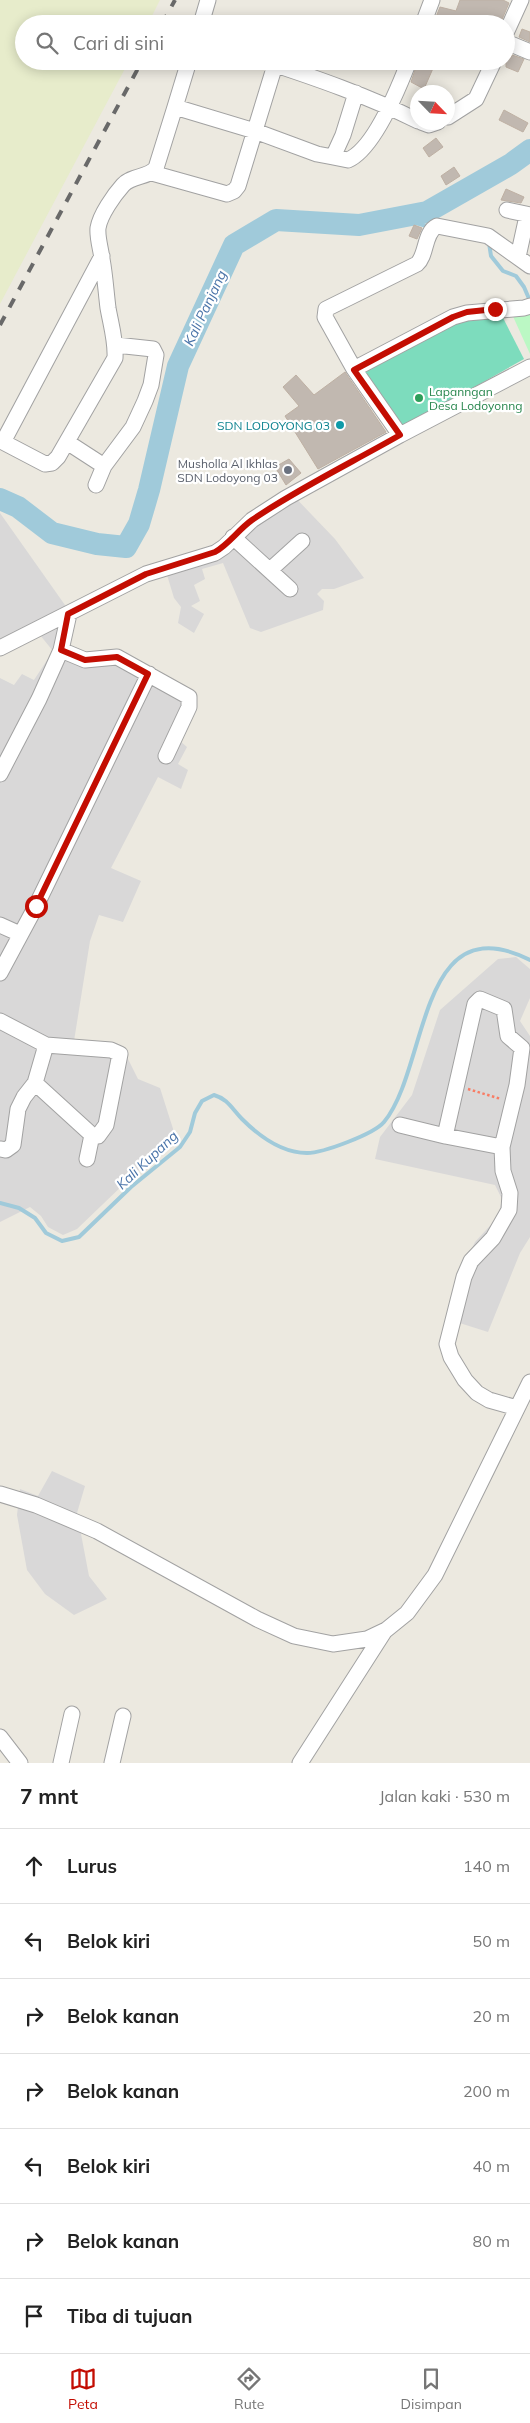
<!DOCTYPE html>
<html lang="id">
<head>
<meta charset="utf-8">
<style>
  :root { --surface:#fff; --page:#f6f6f6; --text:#222; --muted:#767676; --line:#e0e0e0; --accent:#c30d02 }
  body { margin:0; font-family:Mulish,sans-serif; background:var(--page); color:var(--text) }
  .compass { position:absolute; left:410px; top:85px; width:45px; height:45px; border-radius:50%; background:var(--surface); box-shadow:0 2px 12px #0003; rotate:115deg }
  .stop { position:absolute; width:15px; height:15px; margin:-11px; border:4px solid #c30d02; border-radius:50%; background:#fff }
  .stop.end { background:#c30d02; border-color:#fff; box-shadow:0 1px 5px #0008 }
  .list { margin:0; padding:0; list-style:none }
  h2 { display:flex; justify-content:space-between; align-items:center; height:65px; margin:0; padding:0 20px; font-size:21px }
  h2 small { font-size:16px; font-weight:400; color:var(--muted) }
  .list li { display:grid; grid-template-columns:32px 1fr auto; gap:15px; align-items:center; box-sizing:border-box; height:75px; padding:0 20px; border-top:1px solid var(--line) }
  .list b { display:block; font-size:19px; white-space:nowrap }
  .list em { font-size:16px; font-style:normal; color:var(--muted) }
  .icon { flex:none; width:28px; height:28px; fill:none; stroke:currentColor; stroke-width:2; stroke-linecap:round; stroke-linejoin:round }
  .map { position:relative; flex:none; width:530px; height:1763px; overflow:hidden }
  .search { position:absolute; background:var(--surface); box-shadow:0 2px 12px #0003; left:15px; right:15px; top:15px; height:55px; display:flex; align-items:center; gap:12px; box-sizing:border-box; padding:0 18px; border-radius:28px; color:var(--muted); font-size:19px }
  .sheet { height:590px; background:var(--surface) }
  nav { display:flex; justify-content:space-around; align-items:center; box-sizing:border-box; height:70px; border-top:1px solid var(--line); background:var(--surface); font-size:14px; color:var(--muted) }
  nav a { display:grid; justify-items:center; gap:2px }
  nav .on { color:var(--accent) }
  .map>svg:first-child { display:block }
  .residential { fill:#d9d8d8 }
  .farmland { fill:#e7eccb }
  .park { fill:#bbf8c4 }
  .pitch { fill:#7ddcbd }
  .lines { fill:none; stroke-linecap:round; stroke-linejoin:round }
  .stream { stroke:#a0cada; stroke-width:4 }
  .river { stroke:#a0cada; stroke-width:22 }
  .building { fill:#c1b8b0; stroke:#beb0a3 }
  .minor-casing { stroke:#a2a2a2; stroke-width:17 }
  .path { stroke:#f87d65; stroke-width:2.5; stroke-dasharray:2.5 2.5; stroke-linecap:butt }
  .minor { stroke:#fff; stroke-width:15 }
  .rail { stroke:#696969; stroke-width:4; stroke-dasharray:10 10; stroke-linecap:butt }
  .route { stroke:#c30d02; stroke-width:6 }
  .leisure-dot { fill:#2e9e5b; stroke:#fff; stroke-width:2 }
  .culture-dot { fill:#0f9aa8; stroke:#fff; stroke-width:2 }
  .worship-dot { fill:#6b7280; stroke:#fff; stroke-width:2 }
  .labels { text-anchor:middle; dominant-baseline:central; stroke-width:4.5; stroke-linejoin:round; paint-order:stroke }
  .leisure-label { font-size:12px; fill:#27864d; stroke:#fff; text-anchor:start }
  .culture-label { font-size:12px; fill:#0d838f; stroke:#fff; text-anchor:end }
  .worship-label { font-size:12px; fill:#5b616d; stroke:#fff; text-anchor:end }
  .water-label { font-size:14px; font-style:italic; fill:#4973a8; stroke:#fff }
</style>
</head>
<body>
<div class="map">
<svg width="530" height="1763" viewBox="0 0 530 1763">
  <rect width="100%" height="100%" fill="#ece9e0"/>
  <path class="residential" d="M289 491 335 539 364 578 334 589H322L317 594 324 601 323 610 261 632 250 628 223 563 202 569 205 579 194 585 200 601 191 606 204 614 194 633 178 623 181 607 174 598 164 565 199 553 219 543Z
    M0 513 72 615 65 647 86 656 113 651 194 694 180 741 187 747 178 764 188 770 181 789 158 777 111 868 141 881 123 922 99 915 90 941 74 1041 123 1049 138 1079 160 1088 175 1135 77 1229 63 1235 48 1227 41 1216 30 1207 0 1222V678L14 685 22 674 34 680 53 651 31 624 0 639Z
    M516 957 530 969V998L520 1021 530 1036V1237L520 1253 488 1332 447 1319 457 1279 475 1242 498 1217 502 1199 495 1185 375 1159 380 1137 412 1095 440 1010 498 959Z
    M52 1471 85 1486 77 1513 89 1576 107 1599 74 1615 45 1594 27 1570 17 1515 20 1489 38 1496Z"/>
  <path class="farmland" d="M0 0H160L148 24H24V61H129L0 304Z"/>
  <path class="park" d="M530 311V354L511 312Z"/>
  <path class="pitch" d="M500 312 524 359 404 427 362 369 467 317Z"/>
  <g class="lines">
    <path class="stream" d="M410 215 416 223 430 227
      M489 243 491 256 503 271 516 276 524 287 530 301
      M0 1203 19 1208 35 1218 46 1233 62 1241 79 1237 131 1187 180 1147 190 1132 195 1113 202 1101 214 1095C228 1099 232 1109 242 1119 259 1136 282 1153 307 1153 323 1153 374 1134 384 1122 429 1068 417 903 530 960"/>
    <path class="river" d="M0 499 18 507 52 533 97 544 126 547 139 524 149 490 178 366 234 245 276 220 359 225 427 212 511 164 530 150"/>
  </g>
  <path class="building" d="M460 0H503L509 3 500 24H482L463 18 461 24 434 22 440 7 456 11Z
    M522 29 530 32V42L519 37Z
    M512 55 524 59 518 72 506 67V56L511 58Z
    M418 61 434 66 424 89 411 82Z
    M504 110 528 123 523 132 499 120Z
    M436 138 443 147 429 157 423 148Z
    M454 167 460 176 446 185 441 176Z
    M506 189 524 197 521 203 501 200Z
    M414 225 422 228 417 239 409 236Z
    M345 372 386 432 318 469 285 416 299 406 283 387 296 375 314 395Z
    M289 459 301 473 286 485 275 467Z"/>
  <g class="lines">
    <g class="minor-casing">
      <path id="minor" d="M201 24 208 0
        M423 24 432 0
        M506 33 521 0
        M506 42 530 52
        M189 61 175 107 255 131 317 154 333 157 343 135 356 93
        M264 61C316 78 368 96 418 121
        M448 117 476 99 494 61
        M421 122 429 125 438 122
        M333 157 348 160C374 149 399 87 409 61
        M152 173 227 194 234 191 238 186 275 65
        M507 210 530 215
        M102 256 3 442 45 464 52 463 58 457 115 358C116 341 111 325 108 308 106 292 105 275 102 259 101 249 97 238 98 228 100 215 114 195 123 185 132 175 148 178 156 168L175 107
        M518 257 527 216
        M354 369 453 317 467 313 524 308 530 306
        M400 435 354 369 325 317 326 309 417 264C427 255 424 232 437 226L488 236 530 266
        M67 442 104 466
        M96 485 104 466 133 427 145 401 151 385 156 355 153 349 116 345
        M233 537 290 589
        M270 570 302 541
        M69 614 61 650 85 660 117 657 189 697V707L166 756
        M0 648 146 574 215 553 224 547 252 520 286 498 400 435 530 367
        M0 774 39 699 61 650
        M0 925 20 934
        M0 973 36 906 149 674
        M0 1021 46 1045 35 1083 24 1097 18 1109 13 1145 6 1150 0 1149
        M35 1083 92 1135 98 1136 106 1125 120 1054 111 1050 46 1045
        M400 1125 445 1136
        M502 1147 445 1136 475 1004 480 999 504 1009 508 1036 522 1048 517 1085 502 1147 503 1171 510 1193 509 1210 493 1238 471 1261 464 1277 447 1344 451 1357 465 1380 477 1393 489 1400 517 1408
        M87 1159 92 1135
        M0 1494 36 1505 97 1531 257 1619 294 1636 333 1644 367 1639 386 1630 407 1613 435 1575 530 1382
        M0 1737 20 1763
        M61 1763 72 1714
        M112 1763 123 1716
        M300 1763 384 1632"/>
    </g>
    <path class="path" d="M468 1089 501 1099"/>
    <use href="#minor" class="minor"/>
    <path class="rail" d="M162 24 175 0
      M0 325 142 61"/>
  </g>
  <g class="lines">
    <path class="route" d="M36 906 148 674 117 657 85 660 61 650 68 614 146 574 215 552C229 544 238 530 252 520 299 488 351 463 400 435L354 370 453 317 467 312 495 309"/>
  </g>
  <circle class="leisure-dot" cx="419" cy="398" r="5"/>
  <circle class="culture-dot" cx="340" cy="425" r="5"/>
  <circle class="worship-dot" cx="288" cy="470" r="5"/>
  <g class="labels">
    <g class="leisure-label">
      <text x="429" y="391">Lapanngan<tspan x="429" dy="14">Desa Lodoyonng</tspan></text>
    </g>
    <g class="culture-label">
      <text x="330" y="425">SDN LODOYONG 03</text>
    </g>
    <g class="worship-label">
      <text x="278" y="463">Musholla Al Ikhlas<tspan x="278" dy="14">SDN Lodoyong 03</tspan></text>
    </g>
    <g class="water-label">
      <text transform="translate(205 308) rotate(-65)">Kali Panjang</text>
      <text transform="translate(147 1160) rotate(-43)">Kali Kupang</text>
    </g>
  </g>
</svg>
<svg class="compass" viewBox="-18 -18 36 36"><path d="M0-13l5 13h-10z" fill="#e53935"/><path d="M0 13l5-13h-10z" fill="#767676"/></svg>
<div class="stop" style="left:36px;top:906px"></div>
<div class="stop end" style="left:495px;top:309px"></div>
<div class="search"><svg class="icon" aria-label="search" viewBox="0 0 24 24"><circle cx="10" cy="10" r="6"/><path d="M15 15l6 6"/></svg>Cari di sini</div>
</div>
<section class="sheet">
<h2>7 mnt<small>Jalan kaki · 530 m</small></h2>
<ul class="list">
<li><svg class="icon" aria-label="ahead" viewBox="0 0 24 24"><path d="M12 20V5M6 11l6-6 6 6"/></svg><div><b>Lurus</b></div><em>140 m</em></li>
<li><svg class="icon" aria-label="left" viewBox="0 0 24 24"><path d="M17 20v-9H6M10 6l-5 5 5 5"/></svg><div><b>Belok kiri</b></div><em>50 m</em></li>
<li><svg class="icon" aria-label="right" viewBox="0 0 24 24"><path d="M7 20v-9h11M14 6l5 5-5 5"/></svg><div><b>Belok kanan</b></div><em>20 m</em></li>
<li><svg class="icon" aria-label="right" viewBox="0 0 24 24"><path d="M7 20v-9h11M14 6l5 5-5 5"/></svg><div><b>Belok kanan</b></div><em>200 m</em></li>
<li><svg class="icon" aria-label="left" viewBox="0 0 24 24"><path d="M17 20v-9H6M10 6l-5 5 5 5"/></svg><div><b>Belok kiri</b></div><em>40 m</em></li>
<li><svg class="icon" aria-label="right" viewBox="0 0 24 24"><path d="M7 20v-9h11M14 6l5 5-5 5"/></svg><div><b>Belok kanan</b></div><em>80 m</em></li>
<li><svg class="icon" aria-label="arrive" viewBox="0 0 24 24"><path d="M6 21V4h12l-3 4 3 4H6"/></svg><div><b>Tiba di tujuan</b></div></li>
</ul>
</section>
<nav>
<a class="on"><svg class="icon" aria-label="map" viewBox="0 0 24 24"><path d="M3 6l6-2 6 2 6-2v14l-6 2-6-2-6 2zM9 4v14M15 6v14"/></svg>Peta</a>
<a><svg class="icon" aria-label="directions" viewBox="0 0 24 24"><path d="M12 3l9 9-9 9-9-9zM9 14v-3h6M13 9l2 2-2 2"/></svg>Rute</a>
<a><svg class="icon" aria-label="saved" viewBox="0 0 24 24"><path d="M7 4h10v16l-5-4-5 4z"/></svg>Disimpan</a>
</nav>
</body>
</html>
